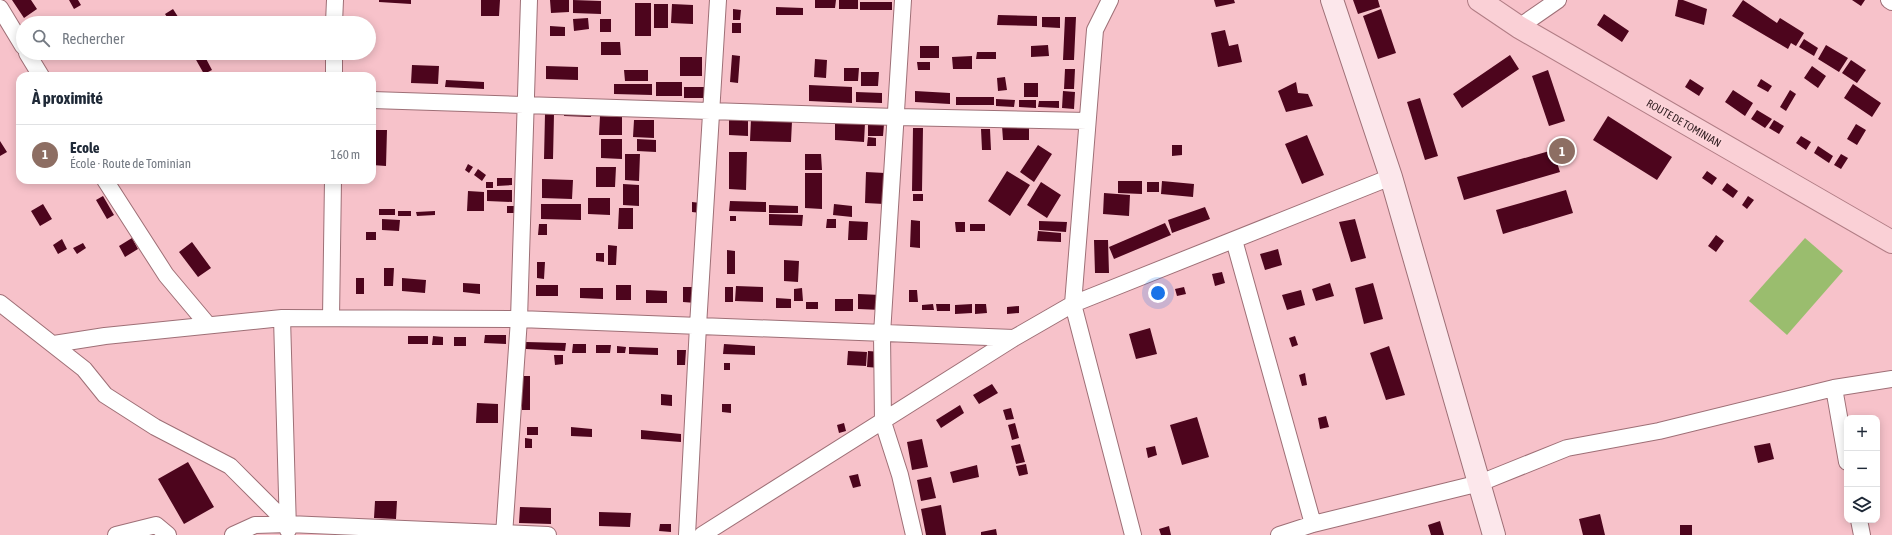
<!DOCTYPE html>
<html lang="fr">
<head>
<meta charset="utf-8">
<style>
  :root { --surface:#fff; --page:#f6f6f7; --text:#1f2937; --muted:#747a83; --line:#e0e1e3; --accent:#2b746f }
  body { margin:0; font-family:"Asap Condensed",sans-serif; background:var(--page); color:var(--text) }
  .controls { position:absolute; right:12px; bottom:12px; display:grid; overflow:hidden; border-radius:8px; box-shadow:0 2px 10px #0003 }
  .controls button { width:36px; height:36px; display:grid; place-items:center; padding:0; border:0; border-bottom:1px solid var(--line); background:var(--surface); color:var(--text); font:20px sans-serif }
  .you { position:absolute; left:1158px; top:293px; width:14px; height:14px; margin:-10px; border:3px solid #fff; border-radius:50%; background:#1a73e8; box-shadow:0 0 0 6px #1a73e833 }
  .badge { display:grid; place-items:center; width:26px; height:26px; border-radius:50%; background:var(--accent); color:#fff; font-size:13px; font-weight:700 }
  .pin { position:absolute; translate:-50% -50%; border:2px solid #fff; box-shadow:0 1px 4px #0006 }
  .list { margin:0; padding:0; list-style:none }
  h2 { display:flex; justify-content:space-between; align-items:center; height:52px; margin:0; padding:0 16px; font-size:17px }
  h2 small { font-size:13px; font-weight:400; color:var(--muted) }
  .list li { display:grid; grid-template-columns:26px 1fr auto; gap:12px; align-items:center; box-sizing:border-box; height:60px; padding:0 16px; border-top:1px solid var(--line) }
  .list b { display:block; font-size:15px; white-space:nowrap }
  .list p { margin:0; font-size:13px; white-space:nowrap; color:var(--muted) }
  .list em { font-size:13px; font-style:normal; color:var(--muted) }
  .icon { flex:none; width:22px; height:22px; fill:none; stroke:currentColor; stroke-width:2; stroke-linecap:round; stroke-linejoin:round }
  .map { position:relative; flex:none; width:1892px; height:535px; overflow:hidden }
  .search { position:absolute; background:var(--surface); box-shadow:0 2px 10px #0003; left:16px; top:16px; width:360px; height:44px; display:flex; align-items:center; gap:10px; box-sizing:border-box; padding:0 14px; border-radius:22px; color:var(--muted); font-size:15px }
  .panel { position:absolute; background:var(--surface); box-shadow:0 2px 10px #0003; left:16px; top:72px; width:360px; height:112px; border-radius:12px }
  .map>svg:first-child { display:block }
  .green { fill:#9abd6e }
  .building { fill:#4d051d }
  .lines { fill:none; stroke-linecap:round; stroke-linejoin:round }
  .street-casing { stroke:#9e6f76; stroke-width:18 }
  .secondary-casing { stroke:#9e6f76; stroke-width:24 }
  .primary-casing { stroke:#b17d85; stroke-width:24 }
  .street { stroke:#fff; stroke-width:16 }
  .secondary { stroke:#fce7eb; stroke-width:22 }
  .primary { stroke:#fad0d6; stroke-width:22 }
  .labels { text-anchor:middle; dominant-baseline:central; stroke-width:4; stroke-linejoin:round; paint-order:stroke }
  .street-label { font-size:11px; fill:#301d20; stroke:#fdd3d9 }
</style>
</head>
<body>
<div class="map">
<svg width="1892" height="535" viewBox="0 0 1892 535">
  <rect width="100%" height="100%" fill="#f7c2ca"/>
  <path class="green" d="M1805 238 1843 271 1787 335 1749 301Z"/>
  <path class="building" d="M12 0H31L37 9 24 18Z
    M69 0H78L81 5 74 9Z
    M379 0H411V4L379 2Z
    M481 0H500L499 16H481Z
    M550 0H569V12L551 13Z
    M573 0 601 1V14L573 13Z
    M815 0H836L835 8H815Z
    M839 0H858V9H839Z
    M1214 0H1234L1235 3 1216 7Z
    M1353 0H1378L1380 7 1358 14Z
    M1678 0H1683L1707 9 1704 25 1675 16Z
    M1743 0 1777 23 1780 18 1804 33 1796 46 1791 43 1788 49 1732 16Z
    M1852 0H1865L1861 6Z
    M860 2H892V10H860Z
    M635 3H651V36H635Z
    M654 4H668V28H654Z
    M672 4 693 5V24L671 23Z
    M776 7 803 8V15H776Z
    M173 9 182 23H171L165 14Z
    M733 9 741 10 740 20H733Z
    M1381 9 1396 53 1378 59 1363 16Z
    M1604 14 1629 31 1622 42 1597 25Z
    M998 15 1037 16V26L997 25Z
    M1042 17H1060V28L1042 27Z
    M1065 17H1076L1074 60H1063Z
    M588 18 589 29 574 31 573 19Z
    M600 19H611V32H600Z
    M732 23H741V33H732Z
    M550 26 565 27V36H550Z
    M1225 30 1229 46 1238 44 1242 62 1218 67 1211 33Z
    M1804 39 1818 48 1814 56 1799 47Z
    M601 42H620L621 55H601Z
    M1048 45 1049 56 1031 57V46Z
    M1826 45 1848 58 1839 72 1818 59Z
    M920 46H939V58H920Z
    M977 52H996V59H976Z
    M203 53 212 70 204 74 195 58Z
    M732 55 740 56 738 83 730 82Z
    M1510 55 1519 69 1462 108 1453 94Z
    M972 56V69H953L952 57Z
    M680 57H702V76H680Z
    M815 59 827 60 826 78 814 77Z
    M1851 60 1866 70 1857 83 1842 73Z
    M917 62H930V70H918Z
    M412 65 439 66 438 84 411 83Z
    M546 66 578 67V80L546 79Z
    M1812 66 1826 76 1818 88 1804 78Z
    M844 68H859L858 81H844Z
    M1065 69H1075L1074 89H1064Z
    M624 70H648V81H625Z
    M1548 70 1565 121 1549 126 1532 76Z
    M861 72H879L878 86H861Z
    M1005 77 1007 90 998 91 997 78Z
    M1690 79 1704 88 1699 96 1685 87Z
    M1761 79 1772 86 1768 92 1757 86Z
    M446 80 484 82V89L445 87Z
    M656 82H682V96H656Z
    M1296 82 1298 93 1308 94 1313 106 1286 112 1278 91Z
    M1024 83H1038V97H1024Z
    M614 84H652V95L614 94Z
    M1853 84 1881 103 1872 117 1844 98Z
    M809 85 852 87V103L809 101Z
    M684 87H704V98H684Z
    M1733 90 1753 103 1745 116 1725 102Z
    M1790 90 1796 94 1786 111 1780 107Z
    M915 91 950 93V104L915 102Z
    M1063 91 1075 92 1074 109 1062 108Z
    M856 92 882 93V103L856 102Z
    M956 97H994V105H956Z
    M1420 98 1438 156 1425 160 1407 102Z
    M996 99 1015 100 1014 107 996 106Z
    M1019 100H1036V108L1019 107Z
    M1039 101H1059V108L1038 107Z
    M564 107 592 108 591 117 564 116Z
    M1757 110 1772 119 1765 128 1751 119Z
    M545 114H554L553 159H544Z
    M600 116 622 117V135H599Z
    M1608 116 1672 157 1657 180 1593 140Z
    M729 119 748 120V136L729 135Z
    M751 119 792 121 791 142 750 141Z
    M634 120H654V138L633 137Z
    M1774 120 1784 126 1779 134 1769 128Z
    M835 122 865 123 864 142 835 140Z
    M868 123 884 124 883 136H868Z
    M1856 124 1866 130 1857 145 1847 139Z
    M1002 126H1029V140H1003Z
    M913 128H923L922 191H912Z
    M981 129H990L991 150H982Z
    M372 130H387L386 166 372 165Z
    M1307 135 1324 175 1302 184 1285 144Z
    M1801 136 1811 142 1806 150 1796 143Z
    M868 137 876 138V146H867Z
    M601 139H622V159L601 158Z
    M637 139 656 140V152L637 151Z
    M0 141 7 152 0 156Z
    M1038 145 1052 154 1034 182 1020 172Z
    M1172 145H1182V155L1172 156Z
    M1818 146 1833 156 1829 163 1814 153Z
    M1553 150 1560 172 1464 200 1457 177Z
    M729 152H747L746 190 729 189Z
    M625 154H640L639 181 625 180Z
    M805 154H821L822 170H805Z
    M1841 154 1848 158 1841 169 1834 165Z
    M468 164 473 167 469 173 465 170Z
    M596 167H616L615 187H596Z
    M478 169 486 175 482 181 474 175Z
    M1007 171 1030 185 1010 216 988 201Z
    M1707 171 1717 178 1712 185 1702 178Z
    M866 172 885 173 884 204 865 203Z
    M805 173H822V209L805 208Z
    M497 178H512V185L497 186Z
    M542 179 573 180 572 199 542 198Z
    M1118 181H1142V194L1118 193Z
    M1162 181 1194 184 1193 197 1161 194Z
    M486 182H493V188H486Z
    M1041 182 1061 195 1047 218 1027 205Z
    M1147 182H1159V192H1147Z
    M1727 183 1738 191 1733 198 1722 190Z
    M623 184 639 185V206L623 205Z
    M487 190H512V202L487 201Z
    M1566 190 1573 213 1503 234 1496 210Z
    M468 191 484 192V211H467Z
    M1104 193 1130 195 1129 216 1103 214Z
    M913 194H923V201H913Z
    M103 196 114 215 107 219 96 200Z
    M1748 196 1754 200 1747 209 1742 205Z
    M588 198H610V215L588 214Z
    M730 201 766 202V212L729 211Z
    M692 202 701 203V213L692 212Z
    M43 204 52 219 40 226 31 211Z
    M541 204H581V220L541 219Z
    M834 204 852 206V217L833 215Z
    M769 205 798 206V213H769Z
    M507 206H515L514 213H507Z
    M1205 207 1210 219 1172 233 1168 220Z
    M619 208H633V229H618Z
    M379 209H395V215H379Z
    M398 211H411V216H398Z
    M435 211V215L417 216 416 212Z
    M769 214 803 215 802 226 769 225Z
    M730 216H736V221H730Z
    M382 219 400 220 399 231 382 230Z
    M827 219H836V228H826Z
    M1355 219 1366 258 1351 262 1339 222Z
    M911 220 920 221V248L910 247Z
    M849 221 868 222 867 240H848Z
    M1039 221 1067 222 1066 232 1039 230Z
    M955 222H965V232H956Z
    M1165 223 1171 235 1114 259 1109 247Z
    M539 224H547V235H538Z
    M970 224H985V231H970Z
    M1038 231 1061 233V242L1037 241Z
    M366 232H376V240H366Z
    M1716 235 1724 241 1716 252 1708 246Z
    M132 238 138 249 125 257 119 246Z
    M62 239 67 249 58 254 53 245Z
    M1094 240H1108L1109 273H1095Z
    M192 242 211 268 198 277 179 252Z
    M83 243 86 248 77 254 73 248Z
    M608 245 617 246 616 265H608Z
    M1278 249 1282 265 1265 270 1260 254Z
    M727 250 735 251V274H727Z
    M596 253H604V262L596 261Z
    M784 260 799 261 798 282 784 281Z
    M537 262H545L544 279 537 278Z
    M384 268H394L393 286H384Z
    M1222 272 1225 283 1215 286 1212 274Z
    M356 278H364V294H356Z
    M402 278 426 280 425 293 402 291Z
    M463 283 480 284V294L463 292Z
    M1330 283 1334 296 1316 301 1312 289Z
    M1373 283 1383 319 1364 324 1355 288Z
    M536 285H558V296H536Z
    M616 285H631V300H616Z
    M736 286 763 287V302L735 301Z
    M683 287H696V303L683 302Z
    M725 287H733V302H725Z
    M1184 287 1186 294 1177 296 1175 289Z
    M580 288H603V299L580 298Z
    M802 288 803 301H794V289Z
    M646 290 667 291V303H646Z
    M909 290H917L918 302H909Z
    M1301 290 1305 305 1287 310 1282 295Z
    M858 294 881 295V310L858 309Z
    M776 298 791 299V308H776Z
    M835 299H853V311H835Z
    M806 302H818V309H806Z
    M933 304 934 310H922V305Z
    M936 304H950V311H937Z
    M972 304V313L955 314V305Z
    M975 304H986L987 313 975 314Z
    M1019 306V313L1007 314V307Z
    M1150 328 1157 354 1136 359 1129 334Z
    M485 335H506V344L484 343Z
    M408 336H428V344H408Z
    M433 336 443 337V345H432Z
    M1295 336 1298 345 1292 347 1289 338Z
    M454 337H466V346H454Z
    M526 342 566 343 565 351 526 349Z
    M573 344H586V353H572Z
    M724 344 755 346V355L723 354Z
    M596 345H611L610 353H596Z
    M617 346 626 347 625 353H617Z
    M1389 346 1405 395 1386 400 1370 353Z
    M629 347 658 348V355L629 354Z
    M677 350H686L685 365H677Z
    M848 351 867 352 866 366 847 365Z
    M868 351 881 352 880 368 867 367Z
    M554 355H563V364L555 365Z
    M724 363H730V370H724Z
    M1305 373 1307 385 1302 386 1299 375Z
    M522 376H530V410H522Z
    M992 384 998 393 979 404 973 395Z
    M661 394 672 395V406L661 405Z
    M477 403 498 404V423H476Z
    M722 404H731V413L722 412Z
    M960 405 964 413 941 428 936 420Z
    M1011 408 1014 419 1006 420 1003 410Z
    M1326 416 1329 427 1320 429 1318 418Z
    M1197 417 1209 457 1182 465 1170 425Z
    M844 423 846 431 839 433 837 425Z
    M1015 423 1019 438 1012 440 1008 425Z
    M527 427H538V435H527Z
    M571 427 592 429V437L571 436Z
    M641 430 681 434V442L641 439Z
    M525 438 532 439V448H525Z
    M922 439 928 467 912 470 907 442Z
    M1770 443 1774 459 1758 463 1754 446Z
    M1020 444 1025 462 1016 464 1011 446Z
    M1155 446 1157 455 1148 458 1146 448Z
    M188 462 214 507 184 524 158 479Z
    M1026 464 1028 474 1019 476 1016 466Z
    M977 465 979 477 953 483 950 472Z
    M858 474 861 486 853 488 849 476Z
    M931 477 936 498 921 501 917 480Z
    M375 501H397L396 519 374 518Z
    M941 505 946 535H926L921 509Z
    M520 507 551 508V524L519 523Z
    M599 512 631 513 630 527 599 526Z
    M1600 514 1605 535H1583L1579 519Z
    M1440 521 1444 535H1431L1428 525Z
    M660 524H671V532L659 531Z
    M1680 525H1692V535H1680Z
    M1169 526 1171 535H1161L1159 529Z
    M996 529 997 535H981V532Z"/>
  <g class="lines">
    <g class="street-casing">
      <path id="street" d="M903 0 882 334 883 422 900 475 914 535
        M1110 0 1095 30 1073 304 1133 535
        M1889 0 1892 2
        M0 8 23 46
        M334 23 335 0
        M1519 27 1558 0
        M27 53 41 76
        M334 76V53
        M372 100 896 117 1087 121
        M105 180 166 275 208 325
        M1234 240 1313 524
        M0 303 84 369 105 395 155 427 230 466 288 524
        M282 318 288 530
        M331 318 333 180
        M54 344 105 336 282 318 519 319 1014 338 1073 304 1391 177
        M1834 388 1847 462
        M1859 520 1862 535
        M116 535 156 525 168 535
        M233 535 255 525 288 524 548 535
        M504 535 519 319 529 0
        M687 535 698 326 718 0
        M702 535 1014 338
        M1279 535 1313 524 1480 483 1567 448 1659 431 1834 388 1892 379"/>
    </g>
    <g class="secondary-casing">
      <path id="secondary" d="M1332 0 1391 177 1494 535"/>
    </g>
    <g class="primary-casing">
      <path id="primary" d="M1479 0 1519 27 1892 242"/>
    </g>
    <use href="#street" class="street"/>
    <use href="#secondary" class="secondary"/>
    <use href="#primary" class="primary"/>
  </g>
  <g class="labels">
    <g class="street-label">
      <text transform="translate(1684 123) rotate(30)">ROUTE DE TOMINIAN</text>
    </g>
  </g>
</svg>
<div class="controls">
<button>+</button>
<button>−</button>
<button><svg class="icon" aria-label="layers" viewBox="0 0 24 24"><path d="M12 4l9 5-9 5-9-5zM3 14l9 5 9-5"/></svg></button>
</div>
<div class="you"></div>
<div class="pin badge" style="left:1562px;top:151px;background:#8d6e63">1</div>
<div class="search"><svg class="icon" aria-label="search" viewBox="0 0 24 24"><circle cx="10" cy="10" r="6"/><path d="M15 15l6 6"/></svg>Rechercher</div>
<section class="panel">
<h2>À proximité<small></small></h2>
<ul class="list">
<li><span class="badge" style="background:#8d6e63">1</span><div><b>Ecole</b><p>École · Route de Tominian</p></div><em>160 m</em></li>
</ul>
</section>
</div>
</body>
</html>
